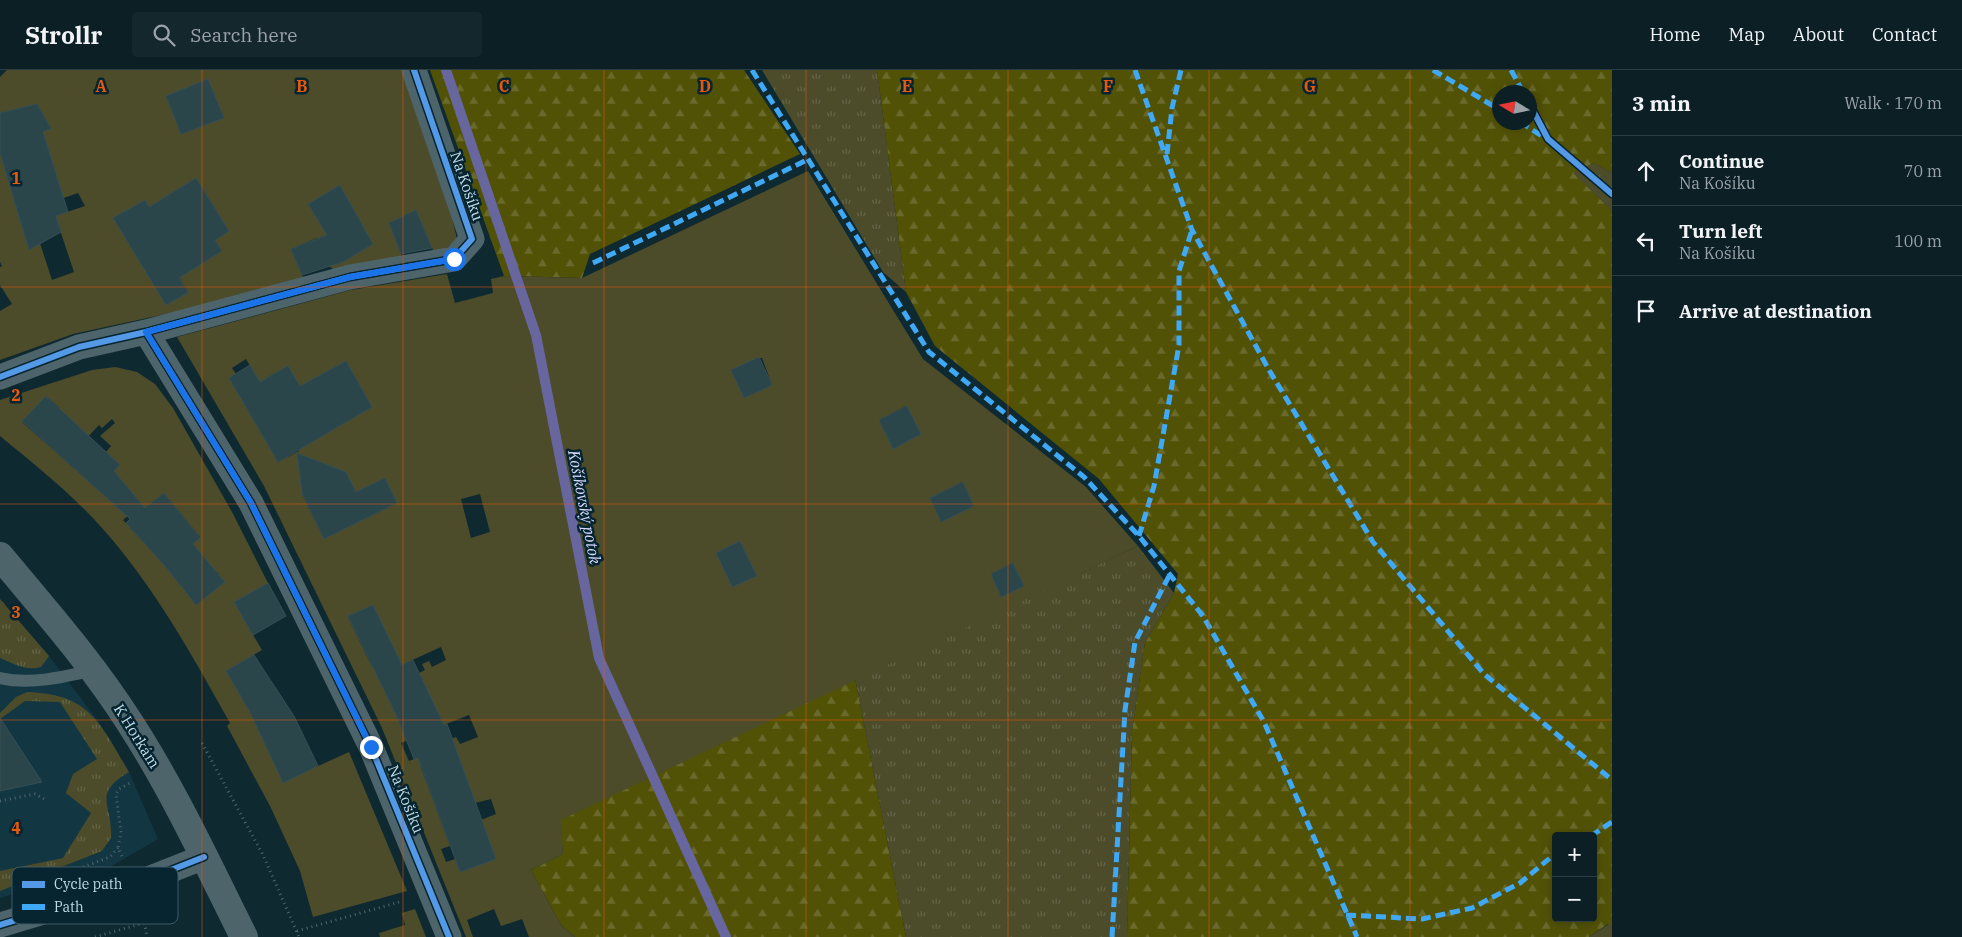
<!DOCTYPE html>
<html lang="en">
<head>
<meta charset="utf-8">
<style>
  :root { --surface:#0b1f25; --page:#14272d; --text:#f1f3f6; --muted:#9aa2a7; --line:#2b3d42 }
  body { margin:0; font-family:"IBM Plex Serif",serif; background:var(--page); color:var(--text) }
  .controls { position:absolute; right:15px; bottom:15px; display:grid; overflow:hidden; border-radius:5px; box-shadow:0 2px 12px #0003 }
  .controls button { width:45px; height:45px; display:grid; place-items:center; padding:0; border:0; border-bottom:1px solid var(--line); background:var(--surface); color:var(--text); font:25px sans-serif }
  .compass { position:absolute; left:1492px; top:15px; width:45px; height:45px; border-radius:50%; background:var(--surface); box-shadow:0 2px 12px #0003; rotate:280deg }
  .stop { position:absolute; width:15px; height:15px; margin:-11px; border:4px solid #1a73e8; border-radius:50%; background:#fff }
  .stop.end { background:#1a73e8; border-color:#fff; box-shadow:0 1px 5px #0008 }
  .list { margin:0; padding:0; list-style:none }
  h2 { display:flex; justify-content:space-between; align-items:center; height:65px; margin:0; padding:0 20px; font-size:21px }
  h2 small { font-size:16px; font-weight:400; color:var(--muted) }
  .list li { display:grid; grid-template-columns:32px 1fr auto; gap:15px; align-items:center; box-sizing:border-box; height:70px; padding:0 20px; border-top:1px solid var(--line) }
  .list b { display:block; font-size:19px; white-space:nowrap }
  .list p { margin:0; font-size:16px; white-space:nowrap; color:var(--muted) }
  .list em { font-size:16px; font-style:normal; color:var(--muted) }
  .icon { flex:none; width:28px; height:28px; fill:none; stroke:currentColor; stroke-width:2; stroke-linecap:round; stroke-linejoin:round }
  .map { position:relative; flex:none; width:1612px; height:867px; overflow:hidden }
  header { display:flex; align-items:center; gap:30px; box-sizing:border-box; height:70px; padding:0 25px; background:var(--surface); border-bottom:1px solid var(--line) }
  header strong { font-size:24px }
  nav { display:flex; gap:28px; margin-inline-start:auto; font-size:18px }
  .search { width:350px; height:45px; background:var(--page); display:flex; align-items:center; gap:12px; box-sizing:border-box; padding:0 18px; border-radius:5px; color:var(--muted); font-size:19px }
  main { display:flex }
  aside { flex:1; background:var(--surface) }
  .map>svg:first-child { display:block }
  .built { fill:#123642 }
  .grass { fill:url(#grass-tufts) }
  .forest { fill:url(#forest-firs); fill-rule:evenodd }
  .garden { fill:#4c4c2a; fill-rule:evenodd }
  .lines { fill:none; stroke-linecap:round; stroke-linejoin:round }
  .stream { stroke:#67669f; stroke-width:10 }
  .building { fill:#2a464b; stroke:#364f56 }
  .path { stroke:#51656c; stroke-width:3; stroke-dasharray:1 4; stroke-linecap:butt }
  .lane { stroke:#4e646b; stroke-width:12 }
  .street { stroke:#4e646b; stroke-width:25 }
  .secondary { stroke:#4e646b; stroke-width:28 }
  .quiet { stroke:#3fa9f5; stroke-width:5; stroke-dasharray:10 5; stroke-linecap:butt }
  .cycleway-casing { stroke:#062530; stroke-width:9 }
  .cycleway { stroke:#5399e6; stroke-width:6 }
  .route { stroke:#1a73e8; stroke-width:6 }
  .grid { fill:none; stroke:#e8590c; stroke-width:1; stroke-opacity:0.55 }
  .labels { text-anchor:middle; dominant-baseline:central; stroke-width:5; stroke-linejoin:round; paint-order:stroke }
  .street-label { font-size:15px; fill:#bedae6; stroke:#062530 }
  .water-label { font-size:16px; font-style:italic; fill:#d8d8fd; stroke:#062530 }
  .key { fill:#062530; stroke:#3d5b67; stroke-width:1 }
  .key-label { font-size:14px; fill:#bedae6 }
  .grid-label { font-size:16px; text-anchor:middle; font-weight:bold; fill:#e8590c; stroke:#062530; stroke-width:5; stroke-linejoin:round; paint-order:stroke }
</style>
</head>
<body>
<header>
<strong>Strollr</strong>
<div class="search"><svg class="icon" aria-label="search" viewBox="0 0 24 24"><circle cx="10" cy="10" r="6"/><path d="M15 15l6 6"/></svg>Search here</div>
<nav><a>Home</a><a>Map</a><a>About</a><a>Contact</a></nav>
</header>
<main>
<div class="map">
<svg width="1612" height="867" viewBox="0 0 1612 867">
  <defs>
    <pattern id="grass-tufts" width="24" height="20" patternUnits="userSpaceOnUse" patternTransform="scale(1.25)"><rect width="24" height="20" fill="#4c4c2a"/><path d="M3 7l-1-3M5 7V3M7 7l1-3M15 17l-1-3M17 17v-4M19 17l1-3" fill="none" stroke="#646549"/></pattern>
    <pattern id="forest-firs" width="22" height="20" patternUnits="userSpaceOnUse" patternTransform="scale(1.25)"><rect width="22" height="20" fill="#525207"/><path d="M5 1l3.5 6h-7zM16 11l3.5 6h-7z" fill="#696a2b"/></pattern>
  </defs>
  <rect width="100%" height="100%" fill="#0f2931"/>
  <path class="built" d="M0 529 49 586 98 651 129 702 158 769 110 797 0 828Z"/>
  <path class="grass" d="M762 0H877L906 222 883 202Z
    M1594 93 1612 103V141L1572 103Z
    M1138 476 1174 523 1145 573 1132 661 1127 867H906L855 608Z
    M0 529 49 586 41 597C26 601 14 594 0 588Z
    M27 622C90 624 100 653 129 702 91 725 113 733 111 768L102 781 0 821V801L63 788 91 743 66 723 73 704 97 689 60 632 25 631 0 649V643L16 627Z"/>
  <path class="forest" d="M430 0H744L800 84 590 184 582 208 504 206Z
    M877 0H1612V103L1594 93 1573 103 1612 141V857L1608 854 1589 867H1127L1132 661 1145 573 1174 523 1178 504 1099 409 935 276 906 222ZM1500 22H1530V52H1500ZM1556 766H1593V848H1556Z
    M855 608 906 867H575L561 855 531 800 563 784 560 750Z"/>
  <path class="garden" d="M7 0H404L441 102 457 169 436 187 416 140 389 153 404 192 338 203 329 196 317 168 291 179 303 207 258 224 73 264 0 290V241L12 234 0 215V197L2 196 0 192V76L51 58 37 34 0 43V7ZM208 9 224 48 181 64 166 26ZM196 108 229 161 215 170 222 181 167 126ZM78 123 85 136 55 146 52 132ZM309 134 373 174 343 191ZM58 154 74 202 52 210 36 161ZM160 176 188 222 166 235Z
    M808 101 923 289 1086 417 1138 476 561 750 563 784 531 800 561 855 575 867H529L522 849 501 856 494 839 467 850 473 867H466L382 658 264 416 177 267 351 220 447 204 455 233 493 223 491 209 504 206 582 208ZM759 288H762L772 315 744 328 731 300ZM246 289 263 318 270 314 268 307 288 296 299 315 275 329 299 381 278 392 229 308 236 304 232 298ZM346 291 372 337 343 354ZM906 336 921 364 893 379 879 350ZM385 408 397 433 327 467 321 463 302 424 356 422ZM962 412 973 436 941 452 930 428ZM480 424 490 462 471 468 461 429ZM1012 493 1024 516 1001 527 991 504ZM373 535 397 585 372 597 348 547ZM441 577 446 590 432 597 429 591 422 594 425 600 419 603 427 619 377 606ZM469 645 478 667 460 674 456 667 449 670 450 675 409 691 401 673 406 671 402 658 441 656ZM456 681 475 733 491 729 496 744 468 755 495 789 460 802 455 789 446 792 441 779 450 776 420 695Z
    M115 297 137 302 155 314 173 338 232 442 268 513 255 541 243 548 262 580 226 601 250 642 283 712 349 682 407 821 313 847 300 801 271 738 227 656 230 653C192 585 154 516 102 458 72 424 35 395 0 366V330L92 300ZM46 326 60 338 54 345 83 372 99 355 102 358 112 349 115 353 100 366 111 376 106 382 119 395 97 419 22 352ZM164 423 200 467 184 481 213 498 219 504 213 510 218 517 196 535 165 496 123 450 141 434 145 438Z
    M415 839 426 867H380L379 863 405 855 402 843Z
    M1609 854 1612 857V867H1589Z"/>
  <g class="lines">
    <path class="stream" d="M446 0 536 265 599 588 726 867"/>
  </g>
  <path class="building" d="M208 9 224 48 181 64 166 26Z
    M37 34 51 59 43 62 68 142 56 146 61 162 29 180 0 83V43Z
    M196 108 229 161 215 170 222 181 179 208 188 223 166 235 113 148 145 130 149 137Z
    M340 115 373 174 343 192 302 205 291 179 327 165 308 134Z
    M416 140 432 178 401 184 389 153Z
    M759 287 772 315 744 328 731 300Z
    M346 291 372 337 278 392 229 308 250 295 260 312 288 296 300 316Z
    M46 326 120 395 114 401 145 438 164 423 200 468 193 474 225 512 196 535 165 496 126 453 130 449 22 351Z
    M907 336 921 364 893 379 879 350Z
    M297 383 346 402 356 422 385 408 397 433 324 469 302 423Z
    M963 412 974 436 941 452 930 428Z
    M740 471 757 506 732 517 716 483Z
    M1013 493 1024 516 1001 527 991 504Z
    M268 513 286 546 253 565 234 532Z
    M373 535 402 595 413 590 444 655 447 654 496 789 460 802 418 688 414 689 396 645 348 546Z
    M254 585 294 646 318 696 283 713 250 642 226 601Z
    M0 648 42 712 0 721Z"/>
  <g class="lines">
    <path class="path" d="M202 673 263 785 299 867
      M0 731 35 724 44 729
      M122 786 118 778 121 763 116 724 119 719 130 713
      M83 797 110 787 118 778
      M143 843 147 867
      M297 861 403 831
      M95 867 144 853"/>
    <path class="lane" d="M0 608C31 615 64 607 94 600"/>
    <path class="street" d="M146 262 251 433 371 677 449 867
      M0 307 79 277 146 262 350 207 454 189 472 169 414 0
      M0 855 133 815 204 787"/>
    <path class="secondary" d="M0 486C45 540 92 593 130 653 174 721 208 795 244 867"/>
    <path class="quiet" d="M752 0 929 282 1084 407 1139 466 1203 546 1264 652 1357 867
      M1135 0 1192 160 1269 300 1373 472 1484 604 1612 710
      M1433 0 1500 40
      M1511 0 1523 22
      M1520 52 1545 68
      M1167 84 1172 38 1181 0
      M593 193 809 89
      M1139 466 1154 416 1179 275V201L1192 160
      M1591 766 1612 752
      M1346 845 1422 849 1472 838 1520 813 1556 783
      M1112 867 1125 640 1135 572 1169 506"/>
    <g class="cycleway-casing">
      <path id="cycleway" d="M1530 35 1548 69 1612 124
        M146 262 251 433 371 677 449 867
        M0 307 79 277 146 262 350 207 454 189 472 169 414 0
        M0 855 133 815 204 787"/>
    </g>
    <use href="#cycleway" class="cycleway"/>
  </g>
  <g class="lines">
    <path class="route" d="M371 677 251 433 146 262 350 207 454 189"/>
  </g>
  <path class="grid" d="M202 0V867M403 0V867M604 0V867M806 0V867M1008 0V867M1209 0V867M1410 0V867M0 217H1612M0 434H1612M0 650H1612"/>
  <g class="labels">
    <g class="street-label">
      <text transform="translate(467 116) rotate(71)">Na Košíku</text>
      <text transform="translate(137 666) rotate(58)">K Horkám</text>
      <text transform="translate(406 729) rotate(68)">Na Košíku</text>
    </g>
    <g class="water-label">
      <text transform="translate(585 437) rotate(79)">Košíkovský potok</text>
    </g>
  </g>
  <rect x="12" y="797" width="166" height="57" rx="8" class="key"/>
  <rect x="22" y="811" width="23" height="7" fill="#5399e6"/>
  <rect x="22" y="834" width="23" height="6" fill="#3fa9f5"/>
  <g class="key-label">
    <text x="54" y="819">Cycle path</text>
    <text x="54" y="842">Path</text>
  </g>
  <g class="grid-label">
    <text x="101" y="22">A</text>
    <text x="302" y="22">B</text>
    <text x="504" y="22">C</text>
    <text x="705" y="22">D</text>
    <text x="907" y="22">E</text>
    <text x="1108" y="22">F</text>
    <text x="1310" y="22">G</text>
    <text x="16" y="114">1</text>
    <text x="16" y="331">2</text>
    <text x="16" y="548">3</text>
    <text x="16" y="764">4</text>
  </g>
</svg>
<div class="controls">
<button>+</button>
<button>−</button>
</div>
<svg class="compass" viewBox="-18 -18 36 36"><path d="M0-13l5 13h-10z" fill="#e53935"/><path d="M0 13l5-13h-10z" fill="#9aa2a7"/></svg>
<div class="stop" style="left:454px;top:189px"></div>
<div class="stop end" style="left:371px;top:677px"></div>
</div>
<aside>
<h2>3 min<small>Walk · 170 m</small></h2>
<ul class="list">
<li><svg class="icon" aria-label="ahead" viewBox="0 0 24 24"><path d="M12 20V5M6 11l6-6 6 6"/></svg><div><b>Continue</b><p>Na Košíku</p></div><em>70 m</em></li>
<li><svg class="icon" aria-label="left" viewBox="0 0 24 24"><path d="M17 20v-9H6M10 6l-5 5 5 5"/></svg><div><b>Turn left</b><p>Na Košíku</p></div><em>100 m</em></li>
<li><svg class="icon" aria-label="arrive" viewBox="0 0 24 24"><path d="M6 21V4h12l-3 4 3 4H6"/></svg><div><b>Arrive at destination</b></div></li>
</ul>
</aside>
</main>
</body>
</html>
